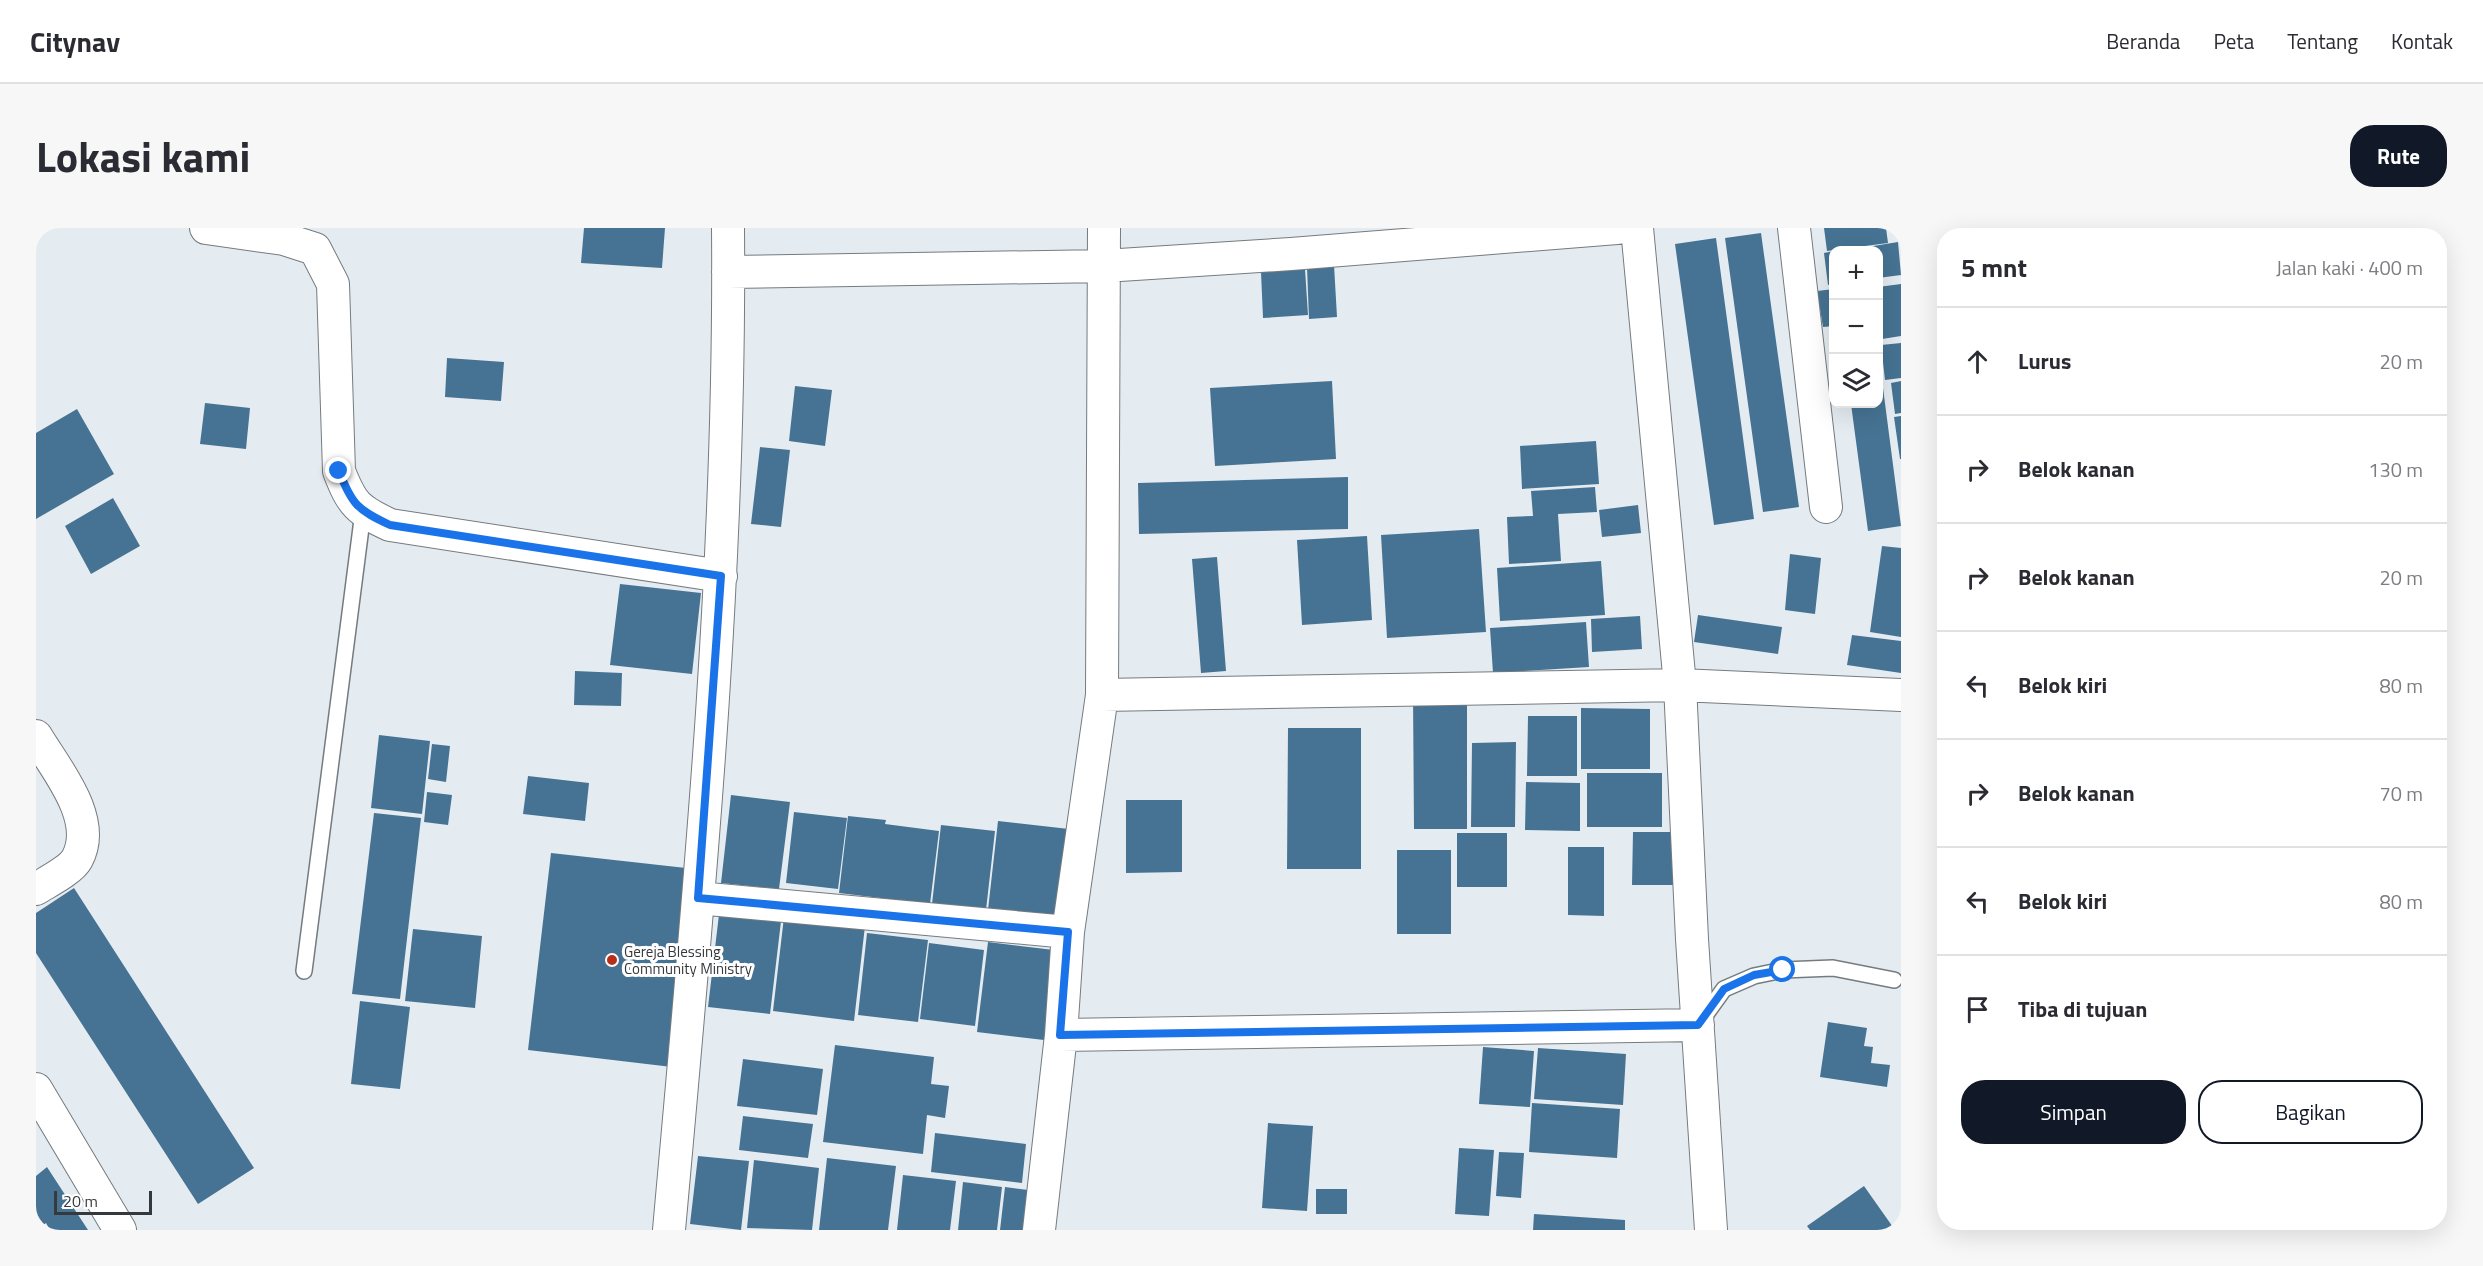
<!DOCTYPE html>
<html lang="id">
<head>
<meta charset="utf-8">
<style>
  :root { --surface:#fff; --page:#f7f7f7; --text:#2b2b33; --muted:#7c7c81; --line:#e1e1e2; --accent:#111827 }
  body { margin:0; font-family:"Titillium Web",sans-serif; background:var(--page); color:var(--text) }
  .controls { position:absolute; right:18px; top:18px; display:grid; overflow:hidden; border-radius:12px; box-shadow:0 6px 24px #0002 }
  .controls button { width:54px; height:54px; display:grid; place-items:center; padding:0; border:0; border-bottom:2px solid var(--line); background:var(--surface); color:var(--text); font:30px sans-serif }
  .scale { position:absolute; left:18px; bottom:15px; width:98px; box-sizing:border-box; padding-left:6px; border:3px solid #36393b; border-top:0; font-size:16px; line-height:21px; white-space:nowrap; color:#36393b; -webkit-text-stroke:4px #fff; paint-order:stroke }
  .stop { position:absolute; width:18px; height:18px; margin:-14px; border:4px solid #1a73e8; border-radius:50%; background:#fff }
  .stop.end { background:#1a73e8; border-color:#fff; box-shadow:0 2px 6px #0008 }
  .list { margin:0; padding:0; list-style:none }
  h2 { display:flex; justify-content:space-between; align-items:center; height:78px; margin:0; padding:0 24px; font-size:26px }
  h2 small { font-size:20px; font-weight:400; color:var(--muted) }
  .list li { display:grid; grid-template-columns:39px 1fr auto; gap:18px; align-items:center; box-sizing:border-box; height:108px; padding:0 24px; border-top:2px solid var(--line) }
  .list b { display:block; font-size:22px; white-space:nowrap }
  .list em { font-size:20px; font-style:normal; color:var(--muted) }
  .actions { display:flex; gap:12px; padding:18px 24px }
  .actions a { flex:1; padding:14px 0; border:2px solid var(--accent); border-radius:24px; text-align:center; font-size:21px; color:var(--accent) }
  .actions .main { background:var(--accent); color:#fff }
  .icon { flex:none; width:33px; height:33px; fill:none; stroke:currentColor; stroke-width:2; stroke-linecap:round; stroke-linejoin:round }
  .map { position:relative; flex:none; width:1865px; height:1002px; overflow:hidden; border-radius:24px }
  header { display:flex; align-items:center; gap:36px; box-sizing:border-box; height:84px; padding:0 30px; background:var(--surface); border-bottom:2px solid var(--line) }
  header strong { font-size:28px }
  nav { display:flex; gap:33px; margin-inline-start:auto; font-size:21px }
  .intro { display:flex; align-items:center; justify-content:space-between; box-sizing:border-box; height:144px; padding:0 36px }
  h1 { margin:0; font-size:42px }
  .button { padding:15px 27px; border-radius:24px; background:var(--accent); color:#fff; font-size:21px; font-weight:700 }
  main { display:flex; gap:36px; padding:0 36px }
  aside { flex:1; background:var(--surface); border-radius:24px; box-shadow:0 6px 24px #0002 }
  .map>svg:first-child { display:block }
  .building { fill:#467393 }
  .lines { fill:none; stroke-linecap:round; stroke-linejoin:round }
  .lane-casing { stroke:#757b7f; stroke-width:18 }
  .street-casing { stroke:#757b7f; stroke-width:34 }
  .lane { stroke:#fff; stroke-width:15 }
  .street { stroke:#fff; stroke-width:32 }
  .route { stroke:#1a73e8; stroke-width:8 }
  .poi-dot { fill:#b92d1b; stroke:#fff; stroke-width:2 }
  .labels { text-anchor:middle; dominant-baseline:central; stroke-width:6; stroke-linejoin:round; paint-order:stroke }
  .poi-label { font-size:15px; fill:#36393b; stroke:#fff; text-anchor:start }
</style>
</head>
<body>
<header>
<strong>Citynav</strong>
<nav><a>Beranda</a><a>Peta</a><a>Tentang</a><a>Kontak</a></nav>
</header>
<div class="intro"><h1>Lokasi kami</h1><a class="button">Rute</a></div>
<main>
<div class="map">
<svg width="1865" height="1002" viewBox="0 0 1865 1002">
  <rect width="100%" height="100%" fill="#e5ecf1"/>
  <path class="building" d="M548 0H629L626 40 545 35Z
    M1788 0H1850L1852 15 1791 23Z
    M1725 5 1763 279 1727 284 1689 10Z
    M1680 10 1718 291 1678 297 1639 16Z
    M1862 14 1865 47 1842 50V22H1813Z
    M1798 23V56L1792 57 1788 25Z
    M1298 37 1301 89 1273 91 1271 39Z
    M1269 41 1272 87 1227 90 1225 44Z
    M1865 56V108L1846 111 1842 59Z
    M1798 61V98L1787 99 1781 63Z
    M1865 115V150L1849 152 1845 117Z
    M411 130 468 134 465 173 409 169Z
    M1296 153 1300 231 1179 238 1174 160Z
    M1865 153V185L1859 186 1855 155Z
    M759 158 796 162 789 218 753 213Z
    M1842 160H1847L1865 298 1832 303 1815 176H1842Z
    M169 175 214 180 210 221 164 216Z
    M41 181 78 246 0 291V205Z
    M1865 188V231H1864L1858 189Z
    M1560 213 1563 256 1486 261 1484 218Z
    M724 219 754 222 745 299 715 296Z
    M1312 249V301L1103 306 1102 255Z
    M1559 259 1561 284 1522 286 1525 333 1473 336 1471 289 1497 288 1495 263Z
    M77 270 104 318 55 346 29 298Z
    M1602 277 1605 305 1566 309 1563 282Z
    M1443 301 1450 404 1351 410 1345 307Z
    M1331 308 1336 392 1266 397 1261 312Z
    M1846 318 1865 320V409L1834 404Z
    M1754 326 1785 330 1779 386 1749 382Z
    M1181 329 1190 443 1165 445 1156 331Z
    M1565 333 1569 387 1464 393 1461 340Z
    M584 356 665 365 656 446 574 437Z
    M1662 387 1746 399 1742 426 1658 414Z
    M1604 388 1606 421 1556 424 1555 391Z
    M1550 394 1553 439 1457 445 1454 400Z
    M1816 407 1865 413V445L1811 437Z
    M539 443 586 445 585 478 538 477Z
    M1377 465H1431V601H1378Z
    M1545 480 1614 481V541H1545Z
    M1492 488H1541V548H1491Z
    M1252 500H1325V641H1251Z
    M343 507 394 513 386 586 335 580Z
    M1480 514 1479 599H1435L1436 515Z
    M396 516 414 518 410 554 392 551Z
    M1551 545H1626V599H1551Z
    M492 548 553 555 549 593 487 586Z
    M1490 554 1544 555V603L1489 602Z
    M391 564 416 567 412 597 388 594Z
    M695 567 754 574 743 661 685 655Z
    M1090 572H1146V644L1090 645Z
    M758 584 811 590 802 661 750 655Z
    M338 585 385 590 364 771 316 766Z
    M812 588 850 592 849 596 903 603 894 676 803 665Z
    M962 593 1033 601 1023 690 952 682Z
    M905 597 959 603 950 682 896 676Z
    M1597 604H1641V657H1596Z
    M1421 605H1471V659H1421Z
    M1532 619H1568V688L1532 687Z
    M1361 622H1415V706H1361Z
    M515 625 659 641 636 839 492 822Z
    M38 660 218 940 162 976 0 725V685Z
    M684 678 746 685 734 786 672 779Z
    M748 689 829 698 818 793 737 783Z
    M377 701 446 708 439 780 369 773Z
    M831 705 892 712 882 794 822 787Z
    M952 714 1018 722 1008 812 941 804Z
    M893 715 948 722 939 798 884 791Z
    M324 773 374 779 364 861 315 856Z
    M1792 794 1831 800 1828 818 1837 819 1835 835 1854 837 1851 859 1784 849Z
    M799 817 898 829 895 856 913 858 909 890 891 887 887 926 787 914Z
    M1447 819 1498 823 1494 879 1443 876Z
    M1502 820 1590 826 1587 877 1498 871Z
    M707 831 787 841 781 887 701 878Z
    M1496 875 1584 881 1581 930 1493 924Z
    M707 888 777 896 772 930 703 922Z
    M1232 895 1277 898 1271 983 1226 980Z
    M899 905 990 916 986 955 895 944Z
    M1423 920 1458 922 1453 988 1419 986Z
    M1463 924 1488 925 1485 970 1460 968Z
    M662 928 713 933 705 1002 654 996Z
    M791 930 860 938 852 1002H783Z
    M718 932 783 940 776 1002 711 1000Z
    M11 939 52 1002H14L10 995 0 1002V948Z
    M867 947 920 953 914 1002H861Z
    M927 954 966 959 961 1002H922Z
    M1828 958 1859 1002H1774L1771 998Z
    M969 959 1001 963 996 1002H964Z
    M1280 961H1311V986H1280Z
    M1498 986 1589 992V1002H1497Z"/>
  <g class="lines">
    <g class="lane-casing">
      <path id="lane" d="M268 743 327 284
        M1665 793 1688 761 1718 748 1747 742 1797 740 1858 752"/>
    </g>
    <g class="street-casing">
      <path id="street" d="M170 0 248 11 279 21 297 56 303 243C316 277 322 282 354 297L685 348
        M1601 0 1644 457 1656 711 1675 1002
        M1758 0 1790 279
        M692 44 1068 38 1255 26 1581 0
        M1066 467 1644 457 1865 467
        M0 508C19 540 63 591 41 631 35 642 11 654 0 661
        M662 670 1032 704
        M1025 807 1662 797
        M0 861 84 1002
        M633 1002C663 669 695 335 692 0
        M1003 1002 1025 807 1032 704 1066 467 1068 0"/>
    </g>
    <use href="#lane" class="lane"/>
    <use href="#street" class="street"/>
  </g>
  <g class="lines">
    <path class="route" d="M303 243C316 277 322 282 354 297L685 348 662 670 1032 704 1024 807 1662 797 1688 761 1718 747 1747 742"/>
  </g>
  <circle class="poi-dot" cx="576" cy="732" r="6"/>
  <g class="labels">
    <g class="poi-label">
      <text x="588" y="723">Gereja Blessing<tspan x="588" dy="17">Community Ministry</tspan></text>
    </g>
  </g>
</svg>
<div class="controls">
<button>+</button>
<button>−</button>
<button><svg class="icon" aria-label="layers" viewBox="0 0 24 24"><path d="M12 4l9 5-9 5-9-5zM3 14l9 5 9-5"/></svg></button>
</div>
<div class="scale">20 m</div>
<div class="stop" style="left:1747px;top:742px"></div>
<div class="stop end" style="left:303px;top:243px"></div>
</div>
<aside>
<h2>5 mnt<small>Jalan kaki · 400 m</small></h2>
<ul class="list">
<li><svg class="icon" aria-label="ahead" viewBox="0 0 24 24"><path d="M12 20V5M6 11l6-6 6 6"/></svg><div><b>Lurus</b></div><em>20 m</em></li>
<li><svg class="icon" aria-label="right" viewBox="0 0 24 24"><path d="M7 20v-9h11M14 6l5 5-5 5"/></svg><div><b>Belok kanan</b></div><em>130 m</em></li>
<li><svg class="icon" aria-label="right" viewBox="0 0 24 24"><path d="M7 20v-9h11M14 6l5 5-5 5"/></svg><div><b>Belok kanan</b></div><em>20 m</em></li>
<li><svg class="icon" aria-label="left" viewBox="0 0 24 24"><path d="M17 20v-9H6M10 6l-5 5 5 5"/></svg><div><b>Belok kiri</b></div><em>80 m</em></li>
<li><svg class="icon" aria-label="right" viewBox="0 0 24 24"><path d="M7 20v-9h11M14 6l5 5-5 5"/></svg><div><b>Belok kanan</b></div><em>70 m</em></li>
<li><svg class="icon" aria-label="left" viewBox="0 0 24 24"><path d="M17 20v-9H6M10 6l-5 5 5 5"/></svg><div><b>Belok kiri</b></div><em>80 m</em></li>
<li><svg class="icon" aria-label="arrive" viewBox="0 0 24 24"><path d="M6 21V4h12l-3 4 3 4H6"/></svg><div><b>Tiba di tujuan</b></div></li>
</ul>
<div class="actions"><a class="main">Simpan</a><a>Bagikan</a></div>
</aside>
</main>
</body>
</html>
